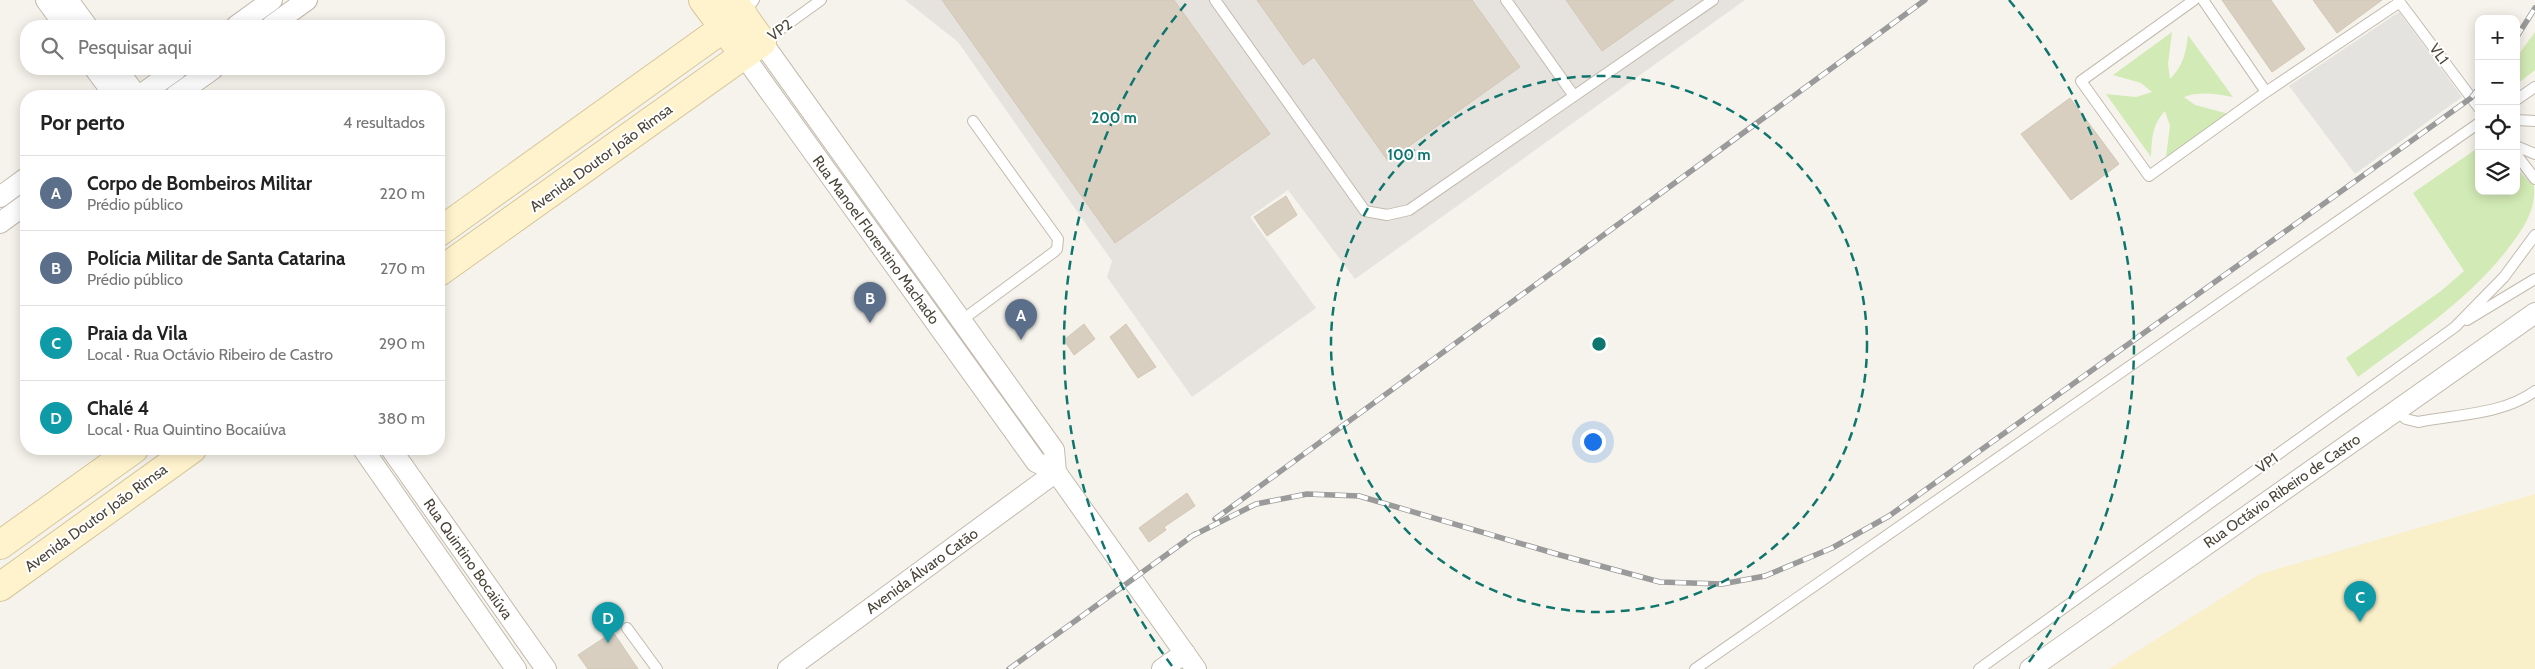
<!DOCTYPE html>
<html lang="pt">
<head>
<meta charset="utf-8">
<style>
  :root { --surface:#fff; --page:#f2f2f2; --text:#222; --muted:#767676; --line:#e0e0e0; --accent:#0b8043 }
  body { margin:0; font-family:Cabin,sans-serif; background:var(--page); color:var(--text) }
  .controls { position:absolute; right:15px; top:15px; display:grid; overflow:hidden; border-radius:10px; box-shadow:0 2px 12px #0003 }
  .controls button { width:45px; height:45px; display:grid; place-items:center; padding:0; border:0; border-bottom:1px solid var(--line); background:var(--surface); color:var(--text); font:25px sans-serif }
  .you { position:absolute; left:1592px; top:441px; width:18px; height:18px; margin:-12px; border:4px solid #fff; border-radius:50%; background:#1a73e8; box-shadow:0 0 0 8px #1a73e833 }
  .badge { display:grid; place-items:center; width:32px; height:32px; border-radius:50%; background:var(--accent); color:#fff; font-size:16px; font-weight:700 }
  .pin { position:absolute; translate:-50% -41px; filter:drop-shadow(0 1px 2px #0008) }
  .pin::after { content:''; position:absolute; top:26px; width:18px; height:15px; background:inherit; clip-path:polygon(0 0,100% 0,50% 100%) }
  .list { margin:0; padding:0; list-style:none }
  h2 { display:flex; justify-content:space-between; align-items:center; height:65px; margin:0; padding:0 20px; font-size:21px }
  h2 small { font-size:16px; font-weight:400; color:var(--muted) }
  .list li { display:grid; grid-template-columns:32px 1fr auto; gap:15px; align-items:center; box-sizing:border-box; height:75px; padding:0 20px; border-top:1px solid var(--line) }
  .list b { display:block; font-size:19px; white-space:nowrap }
  .list p { margin:0; font-size:16px; white-space:nowrap; color:var(--muted) }
  .list em { font-size:16px; font-style:normal; color:var(--muted) }
  .icon { flex:none; width:28px; height:28px; fill:none; stroke:currentColor; stroke-width:2; stroke-linecap:round; stroke-linejoin:round }
  .map { position:relative; flex:none; width:2535px; height:669px; overflow:hidden }
  .search { position:absolute; background:var(--surface); box-shadow:0 2px 12px #0003; left:20px; top:20px; width:425px; height:55px; display:flex; align-items:center; gap:12px; box-sizing:border-box; padding:0 18px; border-radius:20px; color:var(--muted); font-size:19px }
  .panel { position:absolute; background:var(--surface); box-shadow:0 2px 12px #0003; left:20px; top:90px; width:425px; height:365px; border-radius:20px }
  .map>svg:first-child { display:block }
  .industrial { fill:#e6e2dd }
  .green { fill:#d2eab5 }
  .sand { fill:#f9efc9 }
  .parking { fill:#e5e3e0 }
  .building { fill:#d8cfc1; stroke:#d3c7b4 }
  .lines { fill:none; stroke-linecap:round; stroke-linejoin:round }
  .lane-casing { stroke:#c2bbae; stroke-width:12 }
  .street-casing { stroke:#c2bbae; stroke-width:22 }
  .secondary-casing { stroke:#d6c79b; stroke-width:30 }
  .lane { stroke:#fff; stroke-width:10 }
  .street { stroke:#fff; stroke-width:20 }
  .secondary { stroke:#fff3cd; stroke-width:28 }
  .rail-casing { stroke:#9a9a9a; stroke-width:5.5 }
  .rail { stroke:#fff; stroke-width:4; stroke-dasharray:11; stroke-linecap:butt }
  .ring { fill:none; stroke:#0f766e; stroke-width:2.5; stroke-dasharray:9 6 }
  .labels { text-anchor:middle; dominant-baseline:central; stroke-width:4; stroke-linejoin:round; paint-order:stroke }
  .street-label { font-size:15px; fill:#4b4439; stroke:#fff }
  .centre { fill:#0f766e; stroke:#fff; stroke-width:2.5 }
  .ring-label { font-size:15px; text-anchor:middle; font-weight:bold; fill:#0f766e; stroke:#fff; stroke-width:4; stroke-linejoin:round; paint-order:stroke }
</style>
</head>
<body>
<div class="map">
<svg width="2535" height="669" viewBox="0 0 2535 669">
  <rect width="100%" height="100%" fill="#f6f3ec"/>
  <path class="industrial" d="M905 0H1745L1355 279 1288 190 1250 217 1316 308 1192 397 1107 277 1112 261 958 42Z"/>
  <path class="green" d="M2172 32 2168 64 2170 79C2183 66 2186 53 2188 35L2233 97C2216 94 2201 91 2184 97L2195 105 2229 114 2166 157 2170 126 2165 111C2152 125 2152 138 2151 157L2106 94 2136 97 2152 92 2141 83 2113 75Z
    M2535 32V70L2516 85V58Z
    M2479 147V191H2516V168L2534 186C2535 204 2530 217 2520 232 2478 295 2418 332 2358 377L2346 358 2441 291 2464 271 2413 193Z"/>
  <path class="sand" d="M2535 494V669H2109L2260 574Z"/>
  <path class="parking" d="M2399 12 2462 97 2355 174 2289 86Z"/>
  <path class="building" d="M942 0H1174L1270 134 1115 243Z
    M1257 0H1472L1520 67 1388 161 1314 57 1303 65Z
    M1566 0H1674L1602 51Z
    M2222 0H2271L2305 49 2272 72Z
    M2313 0H2382L2337 33Z
    M2070 98 2119 164 2071 200 2021 134Z
    M1286 196 1297 215 1267 236 1254 217Z
    M1084 324 1095 339 1074 355 1064 340Z
    M1126 324 1156 367 1138 378 1110 337Z
    M1187 493 1195 506 1164 527 1166 530 1149 542 1139 528Z
    M613 632 638 669H588L578 655Z"/>
  <g class="lines">
    <g class="lane-casing">
      <path id="lane" d="M1215 0 1365 211 1387 215 1409 210 1713 0
        M1506 0 1574 96
        M2194 0 2081 81 2149 176 2266 92
        M2203 0 2266 92 2400 2
        M2398 0 2479 108
        M743 14 754 0
        M763 42 821 0
        M2516 100 2535 87
        M2516 120 2535 121
        M2516 146 2535 154
        M2516 154 2535 179
        M2467 320 2535 279
        M958 323 1054 252 1057 249 1058 239 973 121
        M2396 410 2406 419 2418 422C2457 414 2502 415 2535 391
        M627 628 657 669
        M1695 669 2479 123
        M1979 669 2455 327 2504 277 2535 235"/>
    </g>
    <g class="street-casing">
      <path id="street" d="M46 0 65 26
        M68 0 87 26
        M236 26 272 0
        M271 26 307 0
        M762 42 1054 450 1056 472
        M744 56 1036 462 1056 472 1196 669
        M95 69 115 96
        M117 69 137 96
        M139 96 177 69
        M175 96 213 69
        M0 197 26 178
        M0 223 26 204
        M363 449 516 669
        M391 449 546 669
        M788 669 1056 472
        M1162 669 1185 653
        M2030 669 2535 313"/>
    </g>
    <g class="secondary-casing">
      <path id="secondary" d="M703 0 735 43
        M439 232 743 14
        M439 272 762 42 732 0
        M0 545 134 449
        M0 587 192 449"/>
    </g>
    <use href="#lane" class="lane"/>
    <use href="#street" class="street"/>
    <use href="#secondary" class="secondary"/>
    <g class="rail-casing">
      <path id="rail" d="M2516 38 2535 8
        M1215 519 1925 0
        M1190 537 1256 504 1307 494 1359 496 1560 555 1660 582 1722 584 1765 576 1832 548 1889 516 2471 98 2479 88
        M1009 669 1195 534"/>
    </g>
    <use href="#rail" class="rail"/>
  </g>
  <g class="ring">
    <circle cx="1599" cy="344" r="268"/>
    <path d="M1172 666A535 535 0 0 1 1189 0M2009 0A535 535 0 0 1 2026 666"/>
  </g>
  <g class="labels">
    <g class="street-label">
      <text transform="translate(780 30) rotate(-36)">VP2</text>
      <text transform="translate(2439 54) rotate(54)">VL1</text>
      <text transform="translate(601 158) rotate(-36)">Avenida Doutor João Rimsa</text>
      <text transform="translate(876 240) rotate(54)">Rua Manoel Florentino Machado</text>
      <text transform="translate(2267 463) rotate(-36)">VP1</text>
      <text transform="translate(2282 491) rotate(-35)">Rua Octávio Ribeiro de Castro</text>
      <text transform="translate(96 518) rotate(-36)">Avenida Doutor João Rimsa</text>
      <text transform="translate(468 559) rotate(55)">Rua Quintino Bocaiúva</text>
      <text transform="translate(922 571) rotate(-36)">Avenida Álvaro Catão</text>
    </g>
  </g>
  <circle cx="1599" cy="344" r="8" class="centre"/>
  <g class="ring-label">
    <text x="1114" y="123">200 m</text>
    <text x="1409" y="160">100 m</text>
  </g>
</svg>
<div class="controls">
<button>+</button>
<button>−</button>
<button><svg class="icon" aria-label="locate" viewBox="0 0 24 24"><circle cx="12" cy="12" r="6"/><path d="M12 2v4M12 18v4M2 12h4M18 12h4"/></svg></button>
<button><svg class="icon" aria-label="layers" viewBox="0 0 24 24"><path d="M12 4l9 5-9 5-9-5zM3 14l9 5 9-5"/></svg></button>
</div>
<div class="you"></div>
<div class="pin badge" style="left:1021px;top:340px;background:#5c6f8a">A</div>
<div class="pin badge" style="left:870px;top:323px;background:#5c6f8a">B</div>
<div class="pin badge" style="left:2360px;top:622px;background:#0f9aa8">C</div>
<div class="pin badge" style="left:608px;top:643px;background:#0f9aa8">D</div>
<div class="search"><svg class="icon" aria-label="search" viewBox="0 0 24 24"><circle cx="10" cy="10" r="6"/><path d="M15 15l6 6"/></svg>Pesquisar aqui</div>
<section class="panel">
<h2>Por perto<small>4 resultados</small></h2>
<ul class="list">
<li><span class="badge" style="background:#5c6f8a">A</span><div><b>Corpo de Bombeiros Militar</b><p>Prédio público</p></div><em>220 m</em></li>
<li><span class="badge" style="background:#5c6f8a">B</span><div><b>Polícia Militar de Santa Catarina</b><p>Prédio público</p></div><em>270 m</em></li>
<li><span class="badge" style="background:#0f9aa8">C</span><div><b>Praia da Vila</b><p>Local · Rua Octávio Ribeiro de Castro</p></div><em>290 m</em></li>
<li><span class="badge" style="background:#0f9aa8">D</span><div><b>Chalé 4</b><p>Local · Rua Quintino Bocaiúva</p></div><em>380 m</em></li>
</ul>
</section>
</div>
</body>
</html>
